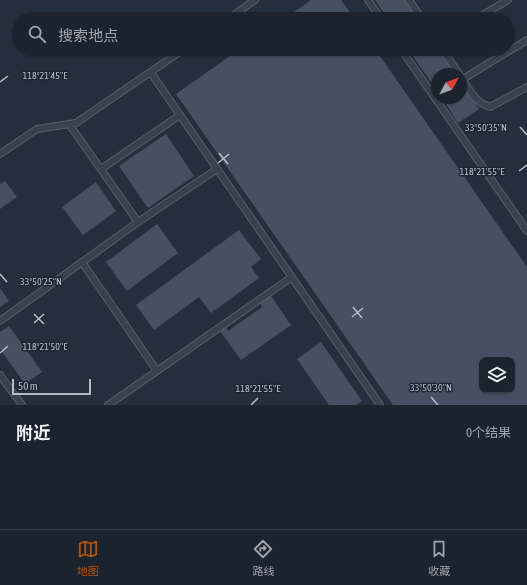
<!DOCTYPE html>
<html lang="zh">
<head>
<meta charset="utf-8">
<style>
  :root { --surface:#1b232e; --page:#242b36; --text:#f1f3f6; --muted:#a0a4aa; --line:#39404a; --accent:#b45309 }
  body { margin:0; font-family:"Asap Condensed","Noto Sans SC",sans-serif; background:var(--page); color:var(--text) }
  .controls { position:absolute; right:12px; bottom:12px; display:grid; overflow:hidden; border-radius:8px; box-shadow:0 1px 3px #0004 }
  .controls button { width:36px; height:36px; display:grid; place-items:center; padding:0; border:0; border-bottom:1px solid var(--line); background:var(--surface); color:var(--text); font:20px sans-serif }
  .compass { position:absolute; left:431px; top:68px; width:36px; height:36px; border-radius:50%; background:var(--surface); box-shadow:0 1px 3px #0004; rotate:49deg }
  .scale { position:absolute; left:12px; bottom:10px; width:79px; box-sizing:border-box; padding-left:4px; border:2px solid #b4bcc9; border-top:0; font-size:11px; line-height:14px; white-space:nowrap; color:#b4bcc9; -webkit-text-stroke:3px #1d2633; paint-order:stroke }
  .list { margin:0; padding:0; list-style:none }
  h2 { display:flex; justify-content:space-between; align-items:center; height:52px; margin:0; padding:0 16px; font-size:17px }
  h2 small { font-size:13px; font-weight:400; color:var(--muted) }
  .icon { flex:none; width:22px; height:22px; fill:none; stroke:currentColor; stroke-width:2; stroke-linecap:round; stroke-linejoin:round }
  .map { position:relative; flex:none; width:527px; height:405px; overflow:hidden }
  .search { position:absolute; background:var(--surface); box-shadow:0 1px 3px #0004; left:12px; right:12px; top:12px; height:44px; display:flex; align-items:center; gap:10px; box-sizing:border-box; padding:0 14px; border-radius:22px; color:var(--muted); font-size:15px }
  .sheet { height:124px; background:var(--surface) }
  nav { display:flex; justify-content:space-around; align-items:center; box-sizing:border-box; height:56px; border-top:1px solid var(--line); background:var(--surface); font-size:11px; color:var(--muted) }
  nav a { display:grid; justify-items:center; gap:2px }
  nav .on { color:var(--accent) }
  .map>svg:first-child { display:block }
  .building { fill:#455162; fill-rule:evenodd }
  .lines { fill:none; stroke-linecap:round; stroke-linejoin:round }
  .service-casing { stroke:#565f6c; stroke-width:8 }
  .service { stroke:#38414e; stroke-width:6 }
  .ticks { fill:none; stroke:#b4bcc9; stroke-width:1.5 }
  .ticks-label { font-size:10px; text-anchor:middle; fill:#b4bcc9; stroke:#1d2633; stroke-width:3; stroke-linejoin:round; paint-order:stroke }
</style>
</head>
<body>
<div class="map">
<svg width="527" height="405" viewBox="0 0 527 405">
  <rect width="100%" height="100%" fill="#242f3e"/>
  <path class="building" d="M311 0H341L355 19H284Z
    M375 0H405L417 19H388Z
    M240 49H375L527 267V405H393L176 94ZM482 360H512V390H482Z
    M408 49H438L455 74H437V91Z
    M461 83 479 109 458 123 442 98H461Z
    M166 134 194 176 148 208 119 166Z
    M5 181 17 197 0 209V184Z
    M96 182 116 211 83 235 62 207Z
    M157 224 178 253 127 291 106 262Z
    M239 230 261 259 251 267 259 278 211 313 199 297 154 330 136 305Z
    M0 288 9 301 0 307Z
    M271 296 291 325 241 360 220 331 226 327 228 331 262 307 260 303Z
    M9 326 42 372 25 384 0 349V332Z
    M321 342 362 401 356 405H329L297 359Z"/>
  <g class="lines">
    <g class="service-casing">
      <path id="service" d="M368 0 381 19
        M409 0 422 19
        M228 19 255 0
        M476 19 508 0
        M401 49 527 231
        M442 49 459 74
        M151 73 380 405
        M461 77C469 89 475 103 490 107L527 87
        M463 79 527 40
        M69 124 138 222
        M0 154 37 129 76 123 184 49
        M101 169 180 115
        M82 262 157 371
        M0 321 138 222 217 169
        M0 375 22 405
        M108 405 292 277"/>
    </g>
    <use href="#service" class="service"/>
  </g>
  <path class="ticks" d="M0 82 8 76M520 127 527 135M219 153 228 164M218 163 229 154M519 171 527 165M0 274 7 282M353 307 362 318M34 314 44 324M352 317 363 308M34 323 44 314M0 353 8 346M431 397 438 405M251 405 258 398"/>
  <g class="ticks-label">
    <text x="45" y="79">118°21'45"E</text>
    <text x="486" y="131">33°50'35"N</text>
    <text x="482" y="175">118°21'55"E</text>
    <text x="41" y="285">33°50'25"N</text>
    <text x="45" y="350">118°21'50"E</text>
    <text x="431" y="391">33°50'30"N</text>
    <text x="258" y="392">118°21'55"E</text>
  </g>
</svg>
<div class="controls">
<button><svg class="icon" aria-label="layers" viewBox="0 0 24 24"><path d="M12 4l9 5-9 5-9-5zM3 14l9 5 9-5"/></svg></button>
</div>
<svg class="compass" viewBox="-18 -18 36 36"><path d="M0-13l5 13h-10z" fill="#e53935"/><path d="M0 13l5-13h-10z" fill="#a0a4aa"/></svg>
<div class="scale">50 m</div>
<div class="search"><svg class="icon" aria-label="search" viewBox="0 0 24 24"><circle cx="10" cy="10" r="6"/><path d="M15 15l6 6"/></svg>搜索地点</div>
</div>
<section class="sheet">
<h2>附近<small>0个结果</small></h2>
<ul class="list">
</ul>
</section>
<nav>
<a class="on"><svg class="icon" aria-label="map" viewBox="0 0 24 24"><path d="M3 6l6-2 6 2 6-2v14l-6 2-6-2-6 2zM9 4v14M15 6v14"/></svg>地图</a>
<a><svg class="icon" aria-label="directions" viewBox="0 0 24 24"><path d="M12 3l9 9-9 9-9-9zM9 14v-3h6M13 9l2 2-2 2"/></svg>路线</a>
<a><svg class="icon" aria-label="saved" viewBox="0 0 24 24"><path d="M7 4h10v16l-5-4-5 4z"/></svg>收藏</a>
</nav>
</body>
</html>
